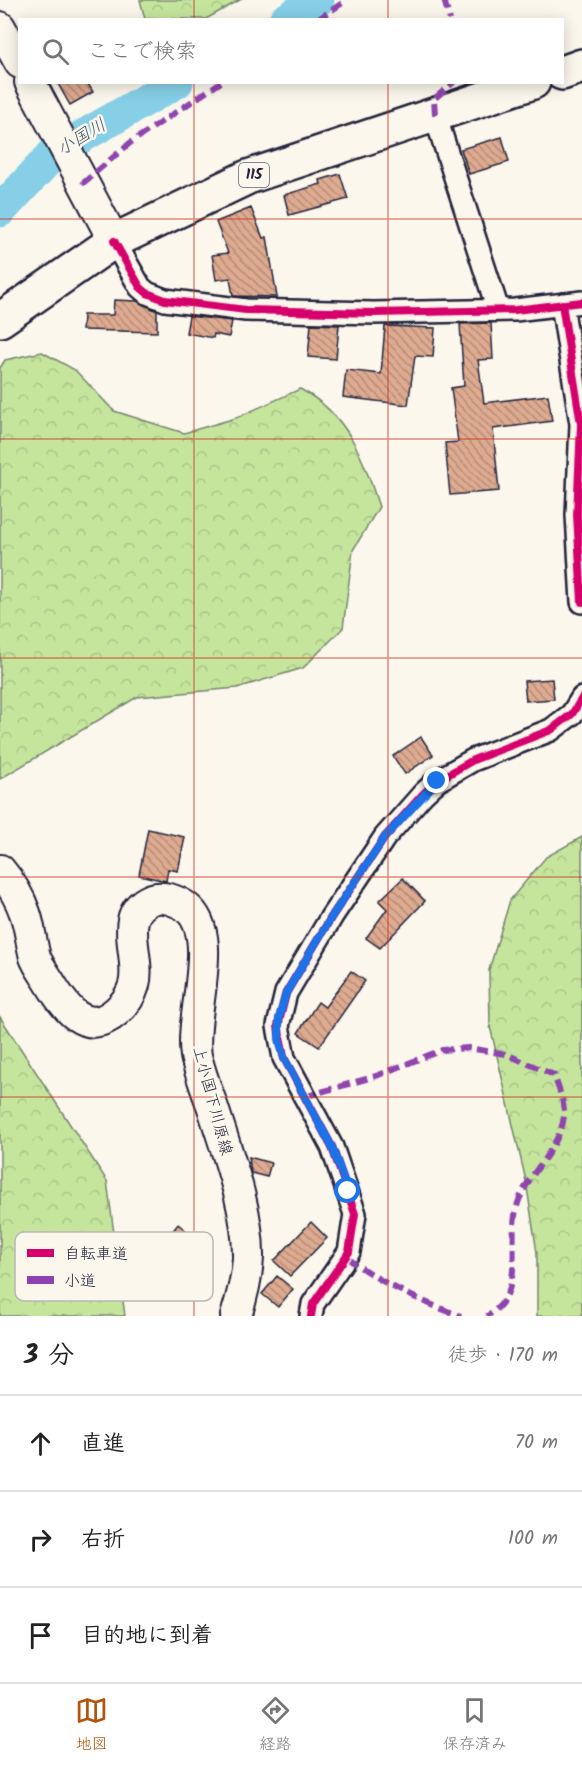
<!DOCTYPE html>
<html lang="ja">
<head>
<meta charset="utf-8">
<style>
  :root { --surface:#fff; --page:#f2f2f2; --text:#222; --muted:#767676; --line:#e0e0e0; --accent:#b45309 }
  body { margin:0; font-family:Kalam,"Klee One",sans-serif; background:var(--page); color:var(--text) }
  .stop { position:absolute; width:18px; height:18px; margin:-14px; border:4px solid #1a73e8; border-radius:50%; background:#fff }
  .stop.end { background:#1a73e8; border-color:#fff; box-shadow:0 2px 6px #0008 }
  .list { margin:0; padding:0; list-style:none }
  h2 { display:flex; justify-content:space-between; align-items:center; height:78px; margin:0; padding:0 24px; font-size:26px }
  h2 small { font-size:20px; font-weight:400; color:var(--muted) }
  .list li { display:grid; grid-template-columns:39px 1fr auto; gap:18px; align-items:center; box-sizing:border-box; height:96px; padding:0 24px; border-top:2px solid var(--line) }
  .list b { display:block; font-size:22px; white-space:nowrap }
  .list em { font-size:20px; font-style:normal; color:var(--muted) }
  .icon { flex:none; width:33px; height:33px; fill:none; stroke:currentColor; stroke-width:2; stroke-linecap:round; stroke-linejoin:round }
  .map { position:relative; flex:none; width:582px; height:1316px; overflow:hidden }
  .search { position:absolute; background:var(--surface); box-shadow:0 3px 15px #0003; left:18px; right:18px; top:18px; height:66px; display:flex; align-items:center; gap:15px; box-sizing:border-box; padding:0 21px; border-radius:0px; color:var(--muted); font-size:22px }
  .sheet { height:366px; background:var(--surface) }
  nav { display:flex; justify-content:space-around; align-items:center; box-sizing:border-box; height:84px; border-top:2px solid var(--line); background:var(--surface); font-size:16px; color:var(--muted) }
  nav a { display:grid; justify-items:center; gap:3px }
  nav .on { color:var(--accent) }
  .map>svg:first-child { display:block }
  .forest { fill:url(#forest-crowns); stroke:#74846c; stroke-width:1.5 }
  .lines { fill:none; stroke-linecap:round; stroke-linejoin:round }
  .river { stroke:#86cfe7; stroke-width:33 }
  .building { fill:url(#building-back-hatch); stroke:#22223b; stroke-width:1.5 }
  .minor-casing { stroke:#22223b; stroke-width:26 }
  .secondary-casing { stroke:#22223b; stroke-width:34 }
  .trunk-casing { stroke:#22223b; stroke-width:38 }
  .minor { stroke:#fbf7ec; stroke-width:21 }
  .secondary { stroke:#fbf7ec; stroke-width:30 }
  .trunk { stroke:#fbf7ec; stroke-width:33 }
  .quiet { stroke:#8e44ad; stroke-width:6; stroke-dasharray:12 6; stroke-linecap:butt }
  .cycleway-casing { stroke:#fbf7ec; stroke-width:11 }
  .cycleway { stroke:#d6006c; stroke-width:8 }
  .route { stroke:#1a73e8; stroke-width:8 }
  .grid { fill:none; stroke:#c8321e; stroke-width:1.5; stroke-opacity:0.55 }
  .labels { text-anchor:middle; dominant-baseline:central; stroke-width:5; stroke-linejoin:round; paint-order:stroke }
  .shield { fill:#fbf7ec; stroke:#636270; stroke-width:1.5 }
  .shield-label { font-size:15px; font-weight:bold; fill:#22223b }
  .street-label { font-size:16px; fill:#22223b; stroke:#fbf7ec }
  .water-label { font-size:18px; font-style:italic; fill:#40566f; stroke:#fbf7ec }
  .key { fill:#fbf7ec; stroke:#bab7b7; stroke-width:1.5 }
  .key-label { font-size:16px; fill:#22223b }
</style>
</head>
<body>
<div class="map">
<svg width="582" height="1316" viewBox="0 0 582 1316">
  <defs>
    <pattern id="forest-crowns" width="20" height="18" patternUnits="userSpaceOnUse" patternTransform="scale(1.5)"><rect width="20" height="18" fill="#c5e59d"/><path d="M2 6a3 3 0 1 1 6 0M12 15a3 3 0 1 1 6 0" fill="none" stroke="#a9c488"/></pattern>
    <pattern id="building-back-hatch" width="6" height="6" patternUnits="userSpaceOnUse" patternTransform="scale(1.5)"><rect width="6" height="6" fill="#deab91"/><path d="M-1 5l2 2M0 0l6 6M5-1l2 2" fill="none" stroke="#b48b78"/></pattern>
  </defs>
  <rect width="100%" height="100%" fill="#fbf7ec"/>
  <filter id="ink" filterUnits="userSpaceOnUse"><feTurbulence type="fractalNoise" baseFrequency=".0167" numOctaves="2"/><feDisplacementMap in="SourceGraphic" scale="12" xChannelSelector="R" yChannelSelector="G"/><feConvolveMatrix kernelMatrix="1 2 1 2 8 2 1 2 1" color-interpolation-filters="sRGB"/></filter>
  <g filter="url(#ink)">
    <path class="forest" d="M140 0H240L206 19H145Z
      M42 352 75 370 114 411 184 433 236 418 300 389C348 414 364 459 379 507L353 550 343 628 303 668 237 688 137 697 0 779V368L5 360Z
      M582 837V1316H537V1253L526 1181 490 1026 489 970 510 900 546 857Z
      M0 1017 107 1181 125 1316H0Z"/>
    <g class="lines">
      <path class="river" d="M285 20 318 0
        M0 211 55 152 177 82"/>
    </g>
    <path class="building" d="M57 82H87L93 92 70 105Z
      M502 137 509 162 469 174 461 149Z
      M340 174 348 199 289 215 284 195 321 184 320 180Z
      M251 208 263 238 267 237 277 297 233 296 230 278 216 280 212 255 228 253 216 222Z
      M114 300 137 301 157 311V332L82 330 83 315H113Z
      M189 316 232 321 229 337 214 334 213 338 186 333Z
      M491 323 493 359 478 360 484 403 548 395 552 421 493 429 499 491 450 495 445 443 458 442 451 388 464 386 460 324Z
      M311 324 339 325 336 359 308 357Z
      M385 326 435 328 433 357 415 356 408 405 343 397 346 370 381 374Z
      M552 679 554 699 526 701 524 681Z
      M421 737 433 755 405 774 393 756Z
      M148 829 185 837 178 871 168 869 166 881 139 875Z
      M403 878 425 901 380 948 366 938 387 909 379 901Z
      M351 971 365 981 319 1047 298 1033 318 1002 325 1007Z
      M249 1157 271 1163 267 1177 251 1173Z
      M311 1222 327 1238 290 1276 274 1261Z
      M178 1224 194 1237 178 1257 162 1245Z
      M277 1276 293 1289 278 1307 262 1294Z"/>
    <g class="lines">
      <g class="minor-casing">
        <path id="minor" d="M435 115 498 310
          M114 241 140 287 147 293 165 300 246 310 374 313 515 310 582 302
          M562 304 581 424 577 515 582 602
          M311 1316 313 1304 349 1252 355 1214 332 1147 284 1058 278 1026 286 993 332 916 385 837 423 794 437 781 473 760 551 730 572 714 582 698"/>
      </g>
      <g class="secondary-casing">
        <path id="secondary" d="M0 27 20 63
          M30 82 114 241
          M0 870C11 883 19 896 25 913 30 927 31 942 35 957 38 965 44 973 49 981 64 1006 85 1039 117 1011 125 1004 131 996 134 985 142 957 115 914 152 899 163 895 178 901 186 907 222 934 189 1015 196 1056 200 1073 207 1091 213 1108 227 1153 249 1210 248 1258 247 1278 242 1297 236 1316"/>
      </g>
      <g class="trunk-casing">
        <path id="trunk" d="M562 73 582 66
          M0 320 114 241 248 177 533 82"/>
      </g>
      <use href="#minor" class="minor"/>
      <use href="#secondary" class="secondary"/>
      <use href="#trunk" class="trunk"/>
      <path class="quiet" d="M444 0 450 20
        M317 20 347 0
        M435 115 434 99 454 82
        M82 184 130 143 221 82
        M304 1097 376 1076 442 1050 468 1048 506 1054 554 1075C558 1087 565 1103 564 1116 560 1151 524 1175 516 1210 508 1247 526 1293 487 1316
        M346 1257C382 1284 419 1301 461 1316"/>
      <g class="cycleway-casing">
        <path id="cycleway" d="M114 241 140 287 147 293 165 300 246 310 374 313 515 310 582 302
          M562 304 581 424 577 515 582 602
          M311 1316 313 1304 349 1252 355 1214 332 1147 284 1058 278 1026 286 993 332 916 385 837 423 794 437 781 473 760 551 730 572 714 582 698"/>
      </g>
      <use href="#cycleway" class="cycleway"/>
    </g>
  </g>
  <g class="lines" filter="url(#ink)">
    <path class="route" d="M348 1191 332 1147 284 1058 279 1039V1018L286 993 332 916 385 837 437 781"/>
  </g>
  <path class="grid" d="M194 0V20M388 0V20M194 82V1316M388 82V1316M0 219H582M0 439H582M0 658H582M0 877H582M0 1097H582"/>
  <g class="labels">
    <rect class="shield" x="239" y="163" width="30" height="24" rx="4.5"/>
    <g class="shield-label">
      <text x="254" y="175">115</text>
    </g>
    <g class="street-label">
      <text transform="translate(212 1101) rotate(75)">上小国下川原線</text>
    </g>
    <g class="water-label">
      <text transform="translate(82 138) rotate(-31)">小国川</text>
    </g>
  </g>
  <rect x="15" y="1232" width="198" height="69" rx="9" class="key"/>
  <rect x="27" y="1249" width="27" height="8" fill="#d6006c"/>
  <rect x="27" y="1276" width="27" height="8" fill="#8e44ad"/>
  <g class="key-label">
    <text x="64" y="1259">自転車道</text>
    <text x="64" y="1286">小道</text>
  </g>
</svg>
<div class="stop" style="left:348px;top:1191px"></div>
<div class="stop end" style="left:437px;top:781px"></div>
<div class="search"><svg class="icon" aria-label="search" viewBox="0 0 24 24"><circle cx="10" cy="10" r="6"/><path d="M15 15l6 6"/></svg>ここで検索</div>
</div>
<section class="sheet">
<h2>3 分<small>徒歩 · 170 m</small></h2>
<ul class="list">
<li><svg class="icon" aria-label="ahead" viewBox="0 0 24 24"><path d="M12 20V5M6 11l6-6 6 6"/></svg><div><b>直進</b></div><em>70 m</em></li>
<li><svg class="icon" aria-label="right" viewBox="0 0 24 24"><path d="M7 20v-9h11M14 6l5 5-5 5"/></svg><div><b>右折</b></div><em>100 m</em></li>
<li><svg class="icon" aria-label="arrive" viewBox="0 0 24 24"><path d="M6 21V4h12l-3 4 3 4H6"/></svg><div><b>目的地に到着</b></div></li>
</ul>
</section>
<nav>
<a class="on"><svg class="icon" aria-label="map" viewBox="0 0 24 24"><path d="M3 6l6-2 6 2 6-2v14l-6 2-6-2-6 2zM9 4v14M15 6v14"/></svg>地図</a>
<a><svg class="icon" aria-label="directions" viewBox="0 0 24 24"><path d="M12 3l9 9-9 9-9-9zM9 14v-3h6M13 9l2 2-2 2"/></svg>経路</a>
<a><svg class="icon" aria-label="saved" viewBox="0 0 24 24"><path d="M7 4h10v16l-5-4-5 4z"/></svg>保存済み</a>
</nav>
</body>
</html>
